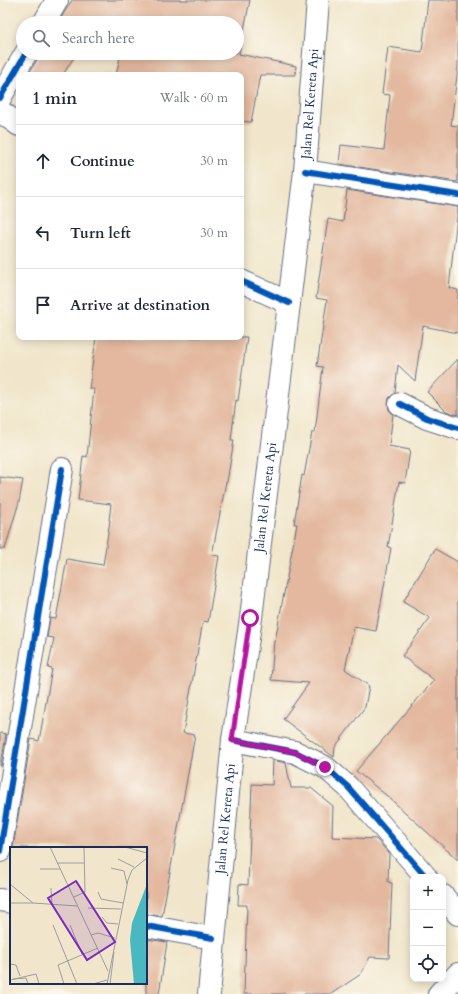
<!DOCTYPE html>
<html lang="en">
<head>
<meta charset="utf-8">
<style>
  :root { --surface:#fff; --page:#f2f2f3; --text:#1f2937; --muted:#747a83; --line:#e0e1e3 }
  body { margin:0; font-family:Cardo,serif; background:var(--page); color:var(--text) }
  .controls { position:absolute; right:12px; bottom:12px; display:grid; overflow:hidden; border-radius:8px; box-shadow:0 2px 10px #0003 }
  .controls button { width:36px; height:36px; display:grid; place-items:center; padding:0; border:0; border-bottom:1px solid var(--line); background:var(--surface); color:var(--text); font:20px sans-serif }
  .stop { position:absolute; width:12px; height:12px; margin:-9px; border:3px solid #b5179e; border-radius:50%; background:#fff }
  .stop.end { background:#b5179e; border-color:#fff; box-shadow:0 1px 4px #0008 }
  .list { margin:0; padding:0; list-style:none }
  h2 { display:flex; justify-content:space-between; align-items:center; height:52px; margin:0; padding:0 16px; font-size:17px }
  h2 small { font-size:13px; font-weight:400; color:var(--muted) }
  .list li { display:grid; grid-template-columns:26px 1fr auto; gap:12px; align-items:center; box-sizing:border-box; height:72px; padding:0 16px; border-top:1px solid var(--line) }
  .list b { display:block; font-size:15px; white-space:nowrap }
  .list em { font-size:13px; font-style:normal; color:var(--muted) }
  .icon { flex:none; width:22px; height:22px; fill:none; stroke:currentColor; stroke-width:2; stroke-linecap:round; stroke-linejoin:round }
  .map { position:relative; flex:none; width:458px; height:994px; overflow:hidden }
  .search { position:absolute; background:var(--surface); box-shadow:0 2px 10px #0003; left:16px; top:16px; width:228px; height:44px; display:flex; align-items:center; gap:10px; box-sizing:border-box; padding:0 14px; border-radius:22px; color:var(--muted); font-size:15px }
  .panel { position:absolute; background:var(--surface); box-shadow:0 2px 10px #0003; left:16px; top:72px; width:228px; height:268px; border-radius:8px }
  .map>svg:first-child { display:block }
  .building { fill:#e3b89e }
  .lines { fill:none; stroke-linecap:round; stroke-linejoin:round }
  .minor-casing { stroke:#666f84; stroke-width:24 }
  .secondary-casing { stroke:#666f84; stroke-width:24 }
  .trunk-casing { stroke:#666f84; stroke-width:24 }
  .minor { stroke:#fff; stroke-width:22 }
  .secondary { stroke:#fff; stroke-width:22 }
  .trunk { stroke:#fff; stroke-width:22 }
  .cycleway-casing { stroke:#fbf7ec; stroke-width:8 }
  .cycleway { stroke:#0057b8; stroke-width:6 }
  .route { stroke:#b5179e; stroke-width:5 }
  .labels { text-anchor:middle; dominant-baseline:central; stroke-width:4; stroke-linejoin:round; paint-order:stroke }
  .street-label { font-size:13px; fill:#1b2f5e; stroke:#fbf7ec }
  .inset-road { fill:none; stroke:#9b9d9f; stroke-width:1 }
  .view { fill:#7b2cbf; fill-opacity:0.15; stroke:#7b2cbf; stroke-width:2 }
  .inset-edge { fill:none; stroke:#1b2f5e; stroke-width:2 }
</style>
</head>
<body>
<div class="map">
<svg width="458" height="994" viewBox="0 0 458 994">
  <rect width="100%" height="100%" fill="#fbf7ec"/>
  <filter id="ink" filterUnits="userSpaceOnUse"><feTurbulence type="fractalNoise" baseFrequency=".025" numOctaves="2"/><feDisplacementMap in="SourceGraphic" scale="8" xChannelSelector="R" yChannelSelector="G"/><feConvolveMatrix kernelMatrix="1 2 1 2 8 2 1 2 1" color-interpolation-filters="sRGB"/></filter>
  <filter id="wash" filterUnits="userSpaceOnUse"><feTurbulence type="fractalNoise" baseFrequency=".012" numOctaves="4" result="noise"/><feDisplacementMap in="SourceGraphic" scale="16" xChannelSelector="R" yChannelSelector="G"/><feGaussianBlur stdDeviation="0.9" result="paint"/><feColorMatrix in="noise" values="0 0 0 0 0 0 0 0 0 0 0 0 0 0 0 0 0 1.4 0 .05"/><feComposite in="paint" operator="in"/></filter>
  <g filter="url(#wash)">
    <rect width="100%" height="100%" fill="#f1e6cb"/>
    <g id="blocks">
      <path class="building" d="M72 0H250L239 54 296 66 295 75H260L251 122 241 121V75H116L121 53H237V23H58Z
        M428 0H458V67L451 125 458 126V182L339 164 341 145 384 150 390 95 382 94 388 47 422 52Z
        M41 53H71L75 55 63 75H28Z
        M347 190 458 207 449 288 458 290V333L423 326 415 381 398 365 395 393 389 398 388 404 389 410 393 414 389 446 410 450 405 483 399 482 388 547 391 548 376 631 354 627 345 669 369 686 365 707 335 747 334 757 283 719 309 683 271 680 274 641H275L297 524H294L302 475 304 476 312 432H315L323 367 317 366 327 300 316 298 328 219 343 222Z
        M96 337H247L238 401 236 400 231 440H234L227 482H226L212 555 219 556 208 622 203 621 183 733 195 735 162 916 146 914V848H13L31 739 39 741 52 669 48 668 54 638 47 637 50 618 56 619 67 559 103 565 110 520H109L111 504 78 500 83 456 87 457 94 389H89Z
        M458 359V415L446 411 427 392Z
        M0 477 23 480 19 502 5 549H0Z
        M435 549 458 562V860L386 795 356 771 434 680 402 656 430 618 403 602Z
        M0 733 6 734 1 766H0Z
        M273 760 286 763 291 788H311L333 806 332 837 376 839 389 853 388 882 392 883 389 958 370 957 361 974 331 994H244L247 905H238L239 884 248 885 252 784 272 785Z
        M146 939 167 942 159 994H146Z"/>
    </g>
  </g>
  <g filter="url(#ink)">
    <use href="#blocks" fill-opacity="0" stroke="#666f84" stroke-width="1"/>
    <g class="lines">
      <g class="minor-casing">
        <path id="minor" d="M44 23 57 0
          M0 98 26 53
          M0 111 19 125
          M305 171 458 195
          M241 281 289 303
          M400 404 427 418 458 428
          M233 740 295 752 325 767 348 787 426 877
          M0 851 62 469
          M443 896 458 914
          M0 900 11 902
          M146 926 213 938"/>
      </g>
      <g class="secondary-casing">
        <g id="secondary">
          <path id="s1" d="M209 994 233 740 251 618 305 171 318 0"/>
        </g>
      </g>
      <g class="trunk-casing">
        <path id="trunk" d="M439 994 458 974"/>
      </g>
      <use href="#minor" class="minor"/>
      <use href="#secondary" class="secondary"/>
      <use href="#trunk" class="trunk"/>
      <g class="cycleway-casing">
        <path id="cycleway" d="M0 98 26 53
          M305 171 458 195
          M241 281 289 303
          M400 404 427 418 458 428
          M233 740 295 752 325 767 348 787 426 877
          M0 851 62 469
          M146 926 213 938"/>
      </g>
      <use href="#cycleway" class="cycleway"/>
    </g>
  </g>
  <g class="lines" filter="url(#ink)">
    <path class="route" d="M250 618 232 740 295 752 325 767"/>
  </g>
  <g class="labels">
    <g class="street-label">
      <text stroke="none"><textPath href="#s1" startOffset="896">Jalan Rel Kereta Api</textPath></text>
      <text stroke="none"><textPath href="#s1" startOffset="500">Jalan Rel Kereta Api</textPath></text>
      <text stroke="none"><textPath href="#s1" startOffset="176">Jalan Rel Kereta Api</textPath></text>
    </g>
  </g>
  <g transform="translate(10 847)">
    <rect width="137" height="137" fill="#f1e6cb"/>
    <path d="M137 37V137H124L120 93 122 76Z" fill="#49b8c0"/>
    <path class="inset-road" d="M40 0 98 124M115 0 137 6M108 12 124 20M47 16H74M101 21 114 24 117 37M30 22H50M0 37 23 56 67 59M41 41 42 58M88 45 91 52 113 56M64 50 75 45 74 0M0 56H23M78 61 111 62M92 70 97 76 108 77M43 78 67 137M60 78 72 107M81 88 88 86 105 91M0 117 6 118 10 129M3 132 16 131 18 137M0 133 26 127 29 137M54 137 48 118 88 101M83 137 97 133M97 137 118 33 122 23 137 11M100 137 104 105"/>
    <path class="view" d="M66 34 105 95 77 113 38 51Z"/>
    <rect width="137" height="137" class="inset-edge"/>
  </g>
</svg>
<div class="controls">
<button>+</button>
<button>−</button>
<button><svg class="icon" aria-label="locate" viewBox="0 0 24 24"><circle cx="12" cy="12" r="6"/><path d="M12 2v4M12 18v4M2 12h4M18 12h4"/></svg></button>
</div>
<div class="stop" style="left:250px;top:618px"></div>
<div class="stop end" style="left:325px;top:767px"></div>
<div class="search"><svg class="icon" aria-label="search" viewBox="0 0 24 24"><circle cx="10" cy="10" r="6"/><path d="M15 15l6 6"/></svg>Search here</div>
<section class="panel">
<h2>1 min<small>Walk · 60 m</small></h2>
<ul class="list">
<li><svg class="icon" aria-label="ahead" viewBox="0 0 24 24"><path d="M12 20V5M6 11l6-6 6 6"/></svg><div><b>Continue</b></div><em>30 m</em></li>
<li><svg class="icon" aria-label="left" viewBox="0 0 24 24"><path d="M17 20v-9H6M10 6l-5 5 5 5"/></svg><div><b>Turn left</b></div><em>30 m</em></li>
<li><svg class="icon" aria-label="arrive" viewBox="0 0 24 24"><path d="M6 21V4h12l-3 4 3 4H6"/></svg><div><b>Arrive at destination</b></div></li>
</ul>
</section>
</div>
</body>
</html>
